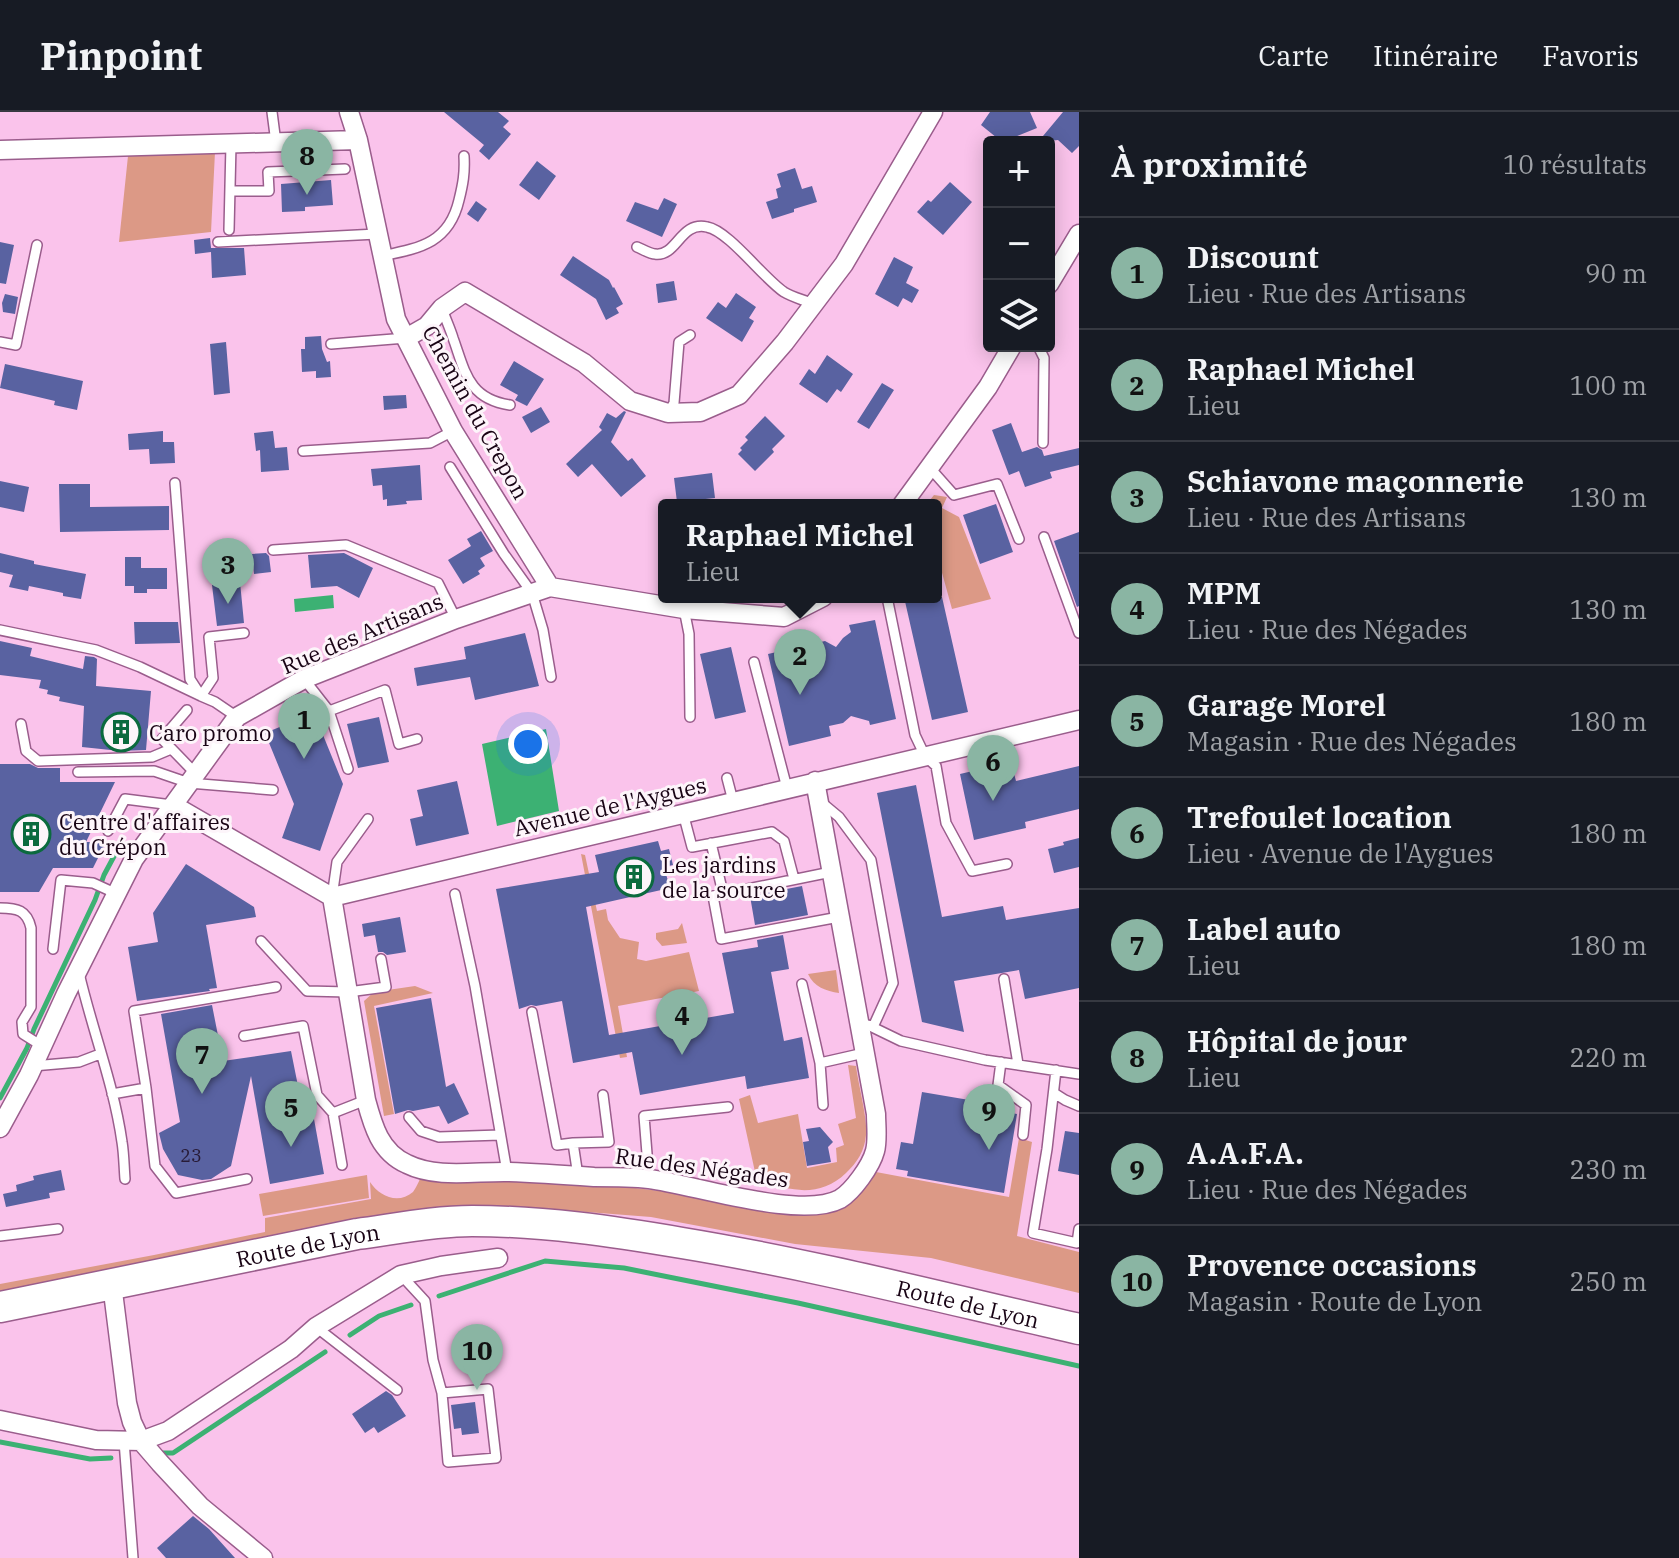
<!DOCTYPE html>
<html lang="fr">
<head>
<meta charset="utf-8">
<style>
  :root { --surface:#171b24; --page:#20242c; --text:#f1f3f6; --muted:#9ea1a6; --line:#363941; --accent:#8ab5a3 }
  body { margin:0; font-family:"IBM Plex Serif",serif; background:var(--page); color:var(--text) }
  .controls { position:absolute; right:24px; top:24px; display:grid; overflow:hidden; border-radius:8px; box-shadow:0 4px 20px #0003 }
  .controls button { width:72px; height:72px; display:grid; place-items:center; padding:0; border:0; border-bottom:2px solid var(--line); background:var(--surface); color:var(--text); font:40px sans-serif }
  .you { position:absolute; left:528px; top:632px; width:28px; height:28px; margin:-20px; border:6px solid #fff; border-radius:50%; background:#1a73e8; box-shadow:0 0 0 12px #1a73e833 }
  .badge { display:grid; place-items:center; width:52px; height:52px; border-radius:50%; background:var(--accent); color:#111; font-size:26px; font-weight:700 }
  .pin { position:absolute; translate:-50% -66px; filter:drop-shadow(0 2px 4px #0008) }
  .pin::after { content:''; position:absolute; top:42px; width:28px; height:24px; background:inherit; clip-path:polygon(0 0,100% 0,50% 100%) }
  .popup { position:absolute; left:658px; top:387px; width:284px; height:104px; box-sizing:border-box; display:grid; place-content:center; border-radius:8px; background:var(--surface); filter:drop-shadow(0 2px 6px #0005); font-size:26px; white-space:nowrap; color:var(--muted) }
  .popup b { font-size:30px; color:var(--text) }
  .popup::after { content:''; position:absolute; left:50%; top:100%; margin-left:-16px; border:16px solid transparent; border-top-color:var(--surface) }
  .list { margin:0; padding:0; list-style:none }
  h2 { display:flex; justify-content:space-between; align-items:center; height:104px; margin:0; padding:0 32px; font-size:34px }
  h2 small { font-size:26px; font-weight:400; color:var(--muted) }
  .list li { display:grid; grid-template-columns:52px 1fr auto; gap:24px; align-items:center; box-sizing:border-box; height:112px; padding:0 32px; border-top:2px solid var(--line) }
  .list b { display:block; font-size:30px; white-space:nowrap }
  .list p { margin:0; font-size:26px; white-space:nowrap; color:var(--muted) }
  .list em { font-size:26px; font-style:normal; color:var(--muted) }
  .icon { flex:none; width:44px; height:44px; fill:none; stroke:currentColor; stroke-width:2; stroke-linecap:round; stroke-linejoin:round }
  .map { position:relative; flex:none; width:1079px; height:1446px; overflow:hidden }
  header { display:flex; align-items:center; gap:48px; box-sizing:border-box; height:112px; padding:0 40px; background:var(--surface); border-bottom:2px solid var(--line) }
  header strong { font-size:38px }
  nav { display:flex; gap:44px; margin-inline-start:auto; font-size:28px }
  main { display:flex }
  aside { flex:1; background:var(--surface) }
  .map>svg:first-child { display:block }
  .green { fill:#dc9986 }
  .water { fill:#3cb173 }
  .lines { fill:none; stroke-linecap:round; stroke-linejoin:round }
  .stream { stroke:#3cb173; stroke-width:5 }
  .building { fill:#5962a1 }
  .service-casing { stroke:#9a5d8c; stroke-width:12 }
  .minor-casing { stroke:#9a5d8c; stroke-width:21 }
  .primary-casing { stroke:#9a5d8c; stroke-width:33 }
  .service { stroke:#fff; stroke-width:9 }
  .minor { stroke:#fff; stroke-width:18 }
  .primary { stroke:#fff; stroke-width:30 }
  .labels { text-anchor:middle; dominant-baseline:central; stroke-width:6; stroke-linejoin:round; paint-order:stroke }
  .number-label { font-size:18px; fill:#281b37 }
  .street-label { font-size:22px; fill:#180314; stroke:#fdf5fa }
  .poi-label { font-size:22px; fill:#180314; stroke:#fdf5fa; text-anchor:start }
</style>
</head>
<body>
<header>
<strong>Pinpoint</strong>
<nav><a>Carte</a><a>Itinéraire</a><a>Favoris</a></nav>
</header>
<main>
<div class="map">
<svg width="1079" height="1446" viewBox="0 0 1079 1446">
  <rect width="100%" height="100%" fill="#fac3eb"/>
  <path class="green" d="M215 40 211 120 119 130 128 44Z
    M934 383 947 385 942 396 959 405 991 487 952 497 936 439V393H926Z
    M581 742 585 743 597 799 606 797 608 808 620 826 639 830 637 847 646 849 689 840 699 879 618 894 627 945 620 946Z
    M682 811 687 831 662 834 656 827V821L678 817Z
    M836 858 839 881C826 879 814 875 808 862Z
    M415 874 433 881 374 894 394 1002 384 1004 364 889 374 880Z
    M848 953 856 954C858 971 868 1008 866 1023 865 1038 857 1051 846 1061 819 1087 790 1078 757 1069L739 987 750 983 758 1011 798 1002 807 1056 837 1050 836 1036 844 1033 838 1012 856 1006Z
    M1019 1026 1032 1030 1017 1124 1079 1140V1181L931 1146 795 1132 651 1105 574 1099 500 1097 0 1185V1172L154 1143 265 1120V1106L371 1087 370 1070C379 1084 398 1093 413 1080 416 1076 418 1071 420 1067 489 1068 558 1068 627 1075 671 1080 716 1087 759 1095 778 1098 794 1104 813 1102 847 1098 857 1085 876 1060L1009 1085Z
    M367 1063 369 1086 263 1104 259 1082Z"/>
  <path class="water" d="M333 483 334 496 295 500 294 487Z
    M546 617 559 699 497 714 482 632Z"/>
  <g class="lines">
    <path class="stream" d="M0 986 27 936 34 917 95 788 104 763 119 735
      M439 1184 545 1149 624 1156 798 1191 1079 1254
      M350 1223 379 1204 411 1193
      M0 1330 90 1347 111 1346
      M163 1341H173L325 1240"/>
  </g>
  <path class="building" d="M444 0H498L509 9 503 15 511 22 489 48 479 39 484 33Z
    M990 0H1030L1037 16 1002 30 981 13Z
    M1063 0H1079V34L1072 41 1058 28 1038 30Z
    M537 49 556 64 539 88 519 73Z
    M795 56 802 77 812 74 817 90 794 97V100L772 107 766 90 778 86 776 77 781 75 777 62Z
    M331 68 333 93 305 95V99L282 100 281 72Z
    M950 70 972 90 943 123 917 100 928 88 931 90Z
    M664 86 677 92 662 125 626 109 635 90 658 98Z
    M476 89 487 97 478 110 467 102Z
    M210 126 211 136H244L246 163 212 166 211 140 195 142 194 128Z
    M0 130 14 133 6 172 0 171Z
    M573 144 609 168 613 176 614 175 623 192 616 196 619 201 606 208 596 187 560 163Z
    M894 145 913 155 906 171 919 178 912 191 903 186 898 195 875 182Z
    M674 169 677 188 658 191 656 172Z
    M736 181 756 195 749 206 754 209 742 230 706 206 718 190 726 196Z
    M5 182 18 185 15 202 3 200 2 191Z
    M321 224 322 237 327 250 330 249 331 265 316 266V259L302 260 301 237H305V225Z
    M226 230 230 281 214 283 210 232Z
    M827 243 853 262 841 280 837 277 827 291 799 272 809 257 815 262Z
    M514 249 544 267 527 294 515 288 518 283 500 273Z
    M5 252 83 269 77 298 54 293 55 289 0 276Z
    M882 271 894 278 869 317 857 310Z
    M406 283 407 296 384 298 383 284Z
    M541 295 550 310 531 321 522 305Z
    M624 299 626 300 611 330 628 349 632 346 646 364 621 385 592 352 578 365 566 352 602 318 599 315 607 301 616 306Z
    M765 304 785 324 772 337 774 340 755 359 738 342 742 338 740 336 748 328 745 325Z
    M1011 311 1022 340 1037 335 1042 338 1044 344 1079 336V353L1050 360 1052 366 1025 375 1019 359 1009 363 992 318Z
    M163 319V330H174L175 351 150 352 149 337 129 338 128 322Z
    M273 319 275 336 287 335 289 358 261 360 260 338 256 339 254 321Z
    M420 353 422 388 406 389 407 392 387 394V387L383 388 382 373 373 374 371 357Z
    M712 361 715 386 677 390 674 366Z
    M0 369 29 375 24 400 0 395Z
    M59 372H90V395L169 394V418L60 420Z
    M996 392 1013 440 980 452 963 403Z
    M481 419 493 439 480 446 485 454 478 459 480 462 463 472 448 448 471 434 467 427Z
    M1079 420V494L1077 495 1054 429Z
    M0 441 34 449V452L86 462 81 487 63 484V481L29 474 28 479 9 475 13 463 0 460Z
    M266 441 269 444 271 460 254 462 252 442Z
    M344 441 373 456 359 486 337 474 311 476 308 443Z
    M125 445H141V456H167V477H147V481H134V474H125Z
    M240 470 244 511 217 514 212 473Z
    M904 485H942L968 600 932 608Z
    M875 508 896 607 870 613 869 609 851 604 843 611 829 614 831 624 789 634 768 542 825 529 836 535 843 526 851 520 849 513Z
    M134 510H178L180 531 135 532Z
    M525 521 539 574 475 588 470 565 417 574 414 556 466 547 464 535Z
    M0 529 32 536 30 544 83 557 85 544 94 545 97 547 96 574 151 579 146 638 120 639 82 635 84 594 59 589 60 585 47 582 48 578 39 576 41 568 0 563Z
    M731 535 746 600 715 607 700 542Z
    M314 601 343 672 320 739 282 726 294 692 265 621Z
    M379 605 389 650 358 656 347 612Z
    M1011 650 1016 669 1079 654V697L1025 710 1026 716 974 728 960 662Z
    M0 652H30L38 656H60V670H115L86 730H106L93 756H53L39 780H0Z
    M457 669 469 722 416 734 410 707 423 704 417 678Z
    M916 673 942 805 1003 794 1006 808 1079 796V876L1025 887 1019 858 954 869 964 920 922 910 877 681Z
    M1079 726V755L1054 761 1048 737 1064 733 1063 730Z
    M658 729 661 739 669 737 673 753 664 755 670 776 586 795 609 923 734 901 722 841 758 835 757 828 783 823 789 857 771 860 784 929 802 925 809 966 747 977 745 964 640 983 632 940 573 951 562 889 536 894 531 893 519 897 496 777 599 760 595 743Z
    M186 752 254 795 256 805 206 813 217 876 209 877 210 879 137 889 128 835 158 830 153 801Z
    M802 774 808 803 755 813 750 784Z
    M400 805 406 840 387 843 383 840H378L375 823 364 825 362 812Z
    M431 886 446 975 454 971 469 1002 448 1012 439 994 413 999 408 998 395 1002 376 896Z
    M212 893 223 949 291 939 305 1009 314 1007 324 1062 270 1072 251 964 231 1054 211 1067 202 1068 178 1063 163 1037 159 1021 180 1010 161 902Z
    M922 980 975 989 974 995 1017 1002 1004 1081 907 1064 908 1059 896 1057 901 1030 913 1032Z
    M820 1015 833 1030 828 1035 831 1050 807 1054 803 1030 809 1029 806 1017Z
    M1065 1019 1079 1021V1063L1058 1059Z
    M61 1058 65 1078 49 1081 50 1086 6 1095 3 1082 17 1079 16 1073 34 1068 33 1064Z
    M386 1279 392 1283 406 1304 378 1321 374 1315 365 1321 352 1302Z
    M475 1290 479 1321 462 1323 461 1316 454 1317 451 1293Z
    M193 1404 209 1417 235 1446H166L157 1436Z"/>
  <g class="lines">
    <g class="service-casing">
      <path id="service" d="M272 0 276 31
        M230 79H269L268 60 345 57
        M229 118 231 32
        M218 130 377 122
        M637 135C642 137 650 142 655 142 677 145 680 109 707 115 729 119 763 166 784 180 792 185 804 188 813 192
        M382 144C420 136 449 131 459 88 463 72 465 61 464 44
        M442 196C445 206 450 216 453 226 465 259 468 287 510 293
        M0 230 16 233 37 133
        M331 232 406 226
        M1038 234 1044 246 1043 331
        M668 301 674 291 679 230 690 223
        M303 339 430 331 453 319
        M450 355 504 442 532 481 543 518 551 565
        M930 356 954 383 997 372 1019 427
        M175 371 190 567 201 584 215 590 237 605
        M1044 425 1079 521
        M273 438 346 433 438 471 456 507
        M887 485 915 623 925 644 936 654 946 711 972 759 1007 752
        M684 497 689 522 690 605
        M0 518 96 538 140 555 201 584 213 566 209 525 244 521
        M754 550 787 676
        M304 567 329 599 385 578 399 632 417 627
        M187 598 162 627 196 662
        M329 599 348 657
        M21 612 26 639 38 649 152 645 171 637
        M78 660 154 659 189 671 273 678
        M727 666 733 689
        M821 690 839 705 871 748 893 871 873 915
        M683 701 692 735 772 720 784 729 794 767
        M108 719 125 687 172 693
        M711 731 723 781
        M831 760 713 784 721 827 839 805
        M455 782 475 874 507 1060
        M332 785 337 750 368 707
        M0 796C17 796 27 798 31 816V895L22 910 23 922 42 934
        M261 829 307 879 348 880 386 875 381 847
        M53 837 61 768 93 771 117 782
        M79 861C92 917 114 973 122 1030 124 1042 124 1055 125 1067
        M1004 867 1018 952
        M802 872 820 951
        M532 900 557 1033 573 1031 578 1064
        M868 913 901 929 985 948 1079 962
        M244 924 303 914 317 983 333 1001 366 988
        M1001 950 998 973 1026 993 1023 1023
        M33 954 79 950 100 942
        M1056 958 1047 1037 1033 1121 1077 1131 1079 1117
        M146 976 155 1054 176 1081 247 1067
        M1054 981 1065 988 1079 994
        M112 982 146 976 134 899 276 875
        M823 993 820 951 864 941
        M333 1001 342 1053
        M409 1005 421 1019 439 1025 500 1023
        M573 1031 609 1030 603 983
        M649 1067 644 1004 728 995
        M0 1124 58 1117
        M401 1163 425 1189 433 1248 442 1281 448 1350 496 1346 488 1277 442 1281
        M316 1215 397 1278
        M124 1329 133 1446"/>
    </g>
    <g class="minor-casing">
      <path id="minor" d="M349 0 358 28 396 207 453 319 550 475
        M0 38 358 28
        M1049 172 1079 122
        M406 226 427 214 442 196 465 180 584 251 630 289 668 301 700 300 739 283 785 230 844 152 933 0
        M902 393 988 275 1012 234
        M173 693 332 785 1079 608
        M332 785 366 988C373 1014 380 1040 407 1052 437 1067 476 1059 509 1060 537 1061 566 1063 594 1065 612 1065 631 1065 649 1067 695 1073 801 1108 840 1087 853 1079 871 1054 875 1039 878 1028 876 1013 876 1002L815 669
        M0 1016 29 963 66 882 134 747 237 605 304 567 456 507 550 475 684 497 784 505 823 485
        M112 1172 127 1291 132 1310 141 1329 160 1351 200 1394 263 1446
        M0 1308 96 1328 141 1329 168 1319 291 1237 316 1215 401 1163 441 1154 498 1146"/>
    </g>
    <g class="primary-casing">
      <g id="primary">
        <path id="s1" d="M0 1195 357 1122C395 1117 434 1109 472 1109 543 1109 612 1119 682 1131 816 1153 947 1187 1079 1217"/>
      </g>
    </g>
    <use href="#service" class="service"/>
    <use href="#minor" class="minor"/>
    <use href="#primary" class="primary"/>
  </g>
  <defs>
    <g id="building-ring" transform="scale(2)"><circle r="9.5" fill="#fdf5fa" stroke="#0b6a3e" stroke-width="1.5"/><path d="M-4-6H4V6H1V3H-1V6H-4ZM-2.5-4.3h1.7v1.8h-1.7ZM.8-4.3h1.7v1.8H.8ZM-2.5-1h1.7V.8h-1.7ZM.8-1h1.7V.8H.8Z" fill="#0b6a3e"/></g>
  </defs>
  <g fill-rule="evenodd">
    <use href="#building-ring" x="121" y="620"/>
    <use href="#building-ring" x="31" y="722"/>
    <use href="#building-ring" x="634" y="765"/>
  </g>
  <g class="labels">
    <g class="number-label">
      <text x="191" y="1043">23</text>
    </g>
    <g class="street-label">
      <text transform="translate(476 300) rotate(61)">Chemin du Crepon</text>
      <text transform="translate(362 521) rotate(-23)">Rue des Artisans</text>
      <text transform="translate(610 694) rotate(-13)">Avenue de l'Aygues</text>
      <text transform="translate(702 1055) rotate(8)">Rue des Négades</text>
      <text stroke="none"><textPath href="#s1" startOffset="314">Route de Lyon</textPath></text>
      <text stroke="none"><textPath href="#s1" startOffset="984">Route de Lyon</textPath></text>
    </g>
    <g class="poi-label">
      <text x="149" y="620">Caro promo</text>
      <text x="59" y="709">Centre d'affaires<tspan x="59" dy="25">du Crépon</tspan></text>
      <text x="662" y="752">Les jardins<tspan x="662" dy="25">de la source</tspan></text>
    </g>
  </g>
</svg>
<div class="controls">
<button>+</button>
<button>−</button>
<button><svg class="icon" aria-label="layers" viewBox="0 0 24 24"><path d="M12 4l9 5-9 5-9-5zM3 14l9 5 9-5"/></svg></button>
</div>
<div class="you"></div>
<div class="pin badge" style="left:304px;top:647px">1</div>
<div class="pin badge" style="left:800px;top:583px">2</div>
<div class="popup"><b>Raphael Michel</b>Lieu</div>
<div class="pin badge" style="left:228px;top:492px">3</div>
<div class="pin badge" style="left:682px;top:943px">4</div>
<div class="pin badge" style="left:291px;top:1035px">5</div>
<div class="pin badge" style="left:993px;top:689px">6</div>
<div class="pin badge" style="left:202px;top:982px">7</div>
<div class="pin badge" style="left:307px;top:83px">8</div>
<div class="pin badge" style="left:989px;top:1038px">9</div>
<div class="pin badge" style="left:477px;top:1278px">10</div>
</div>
<aside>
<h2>À proximité<small>10 résultats</small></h2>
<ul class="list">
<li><span class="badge">1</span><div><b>Discount</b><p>Lieu · Rue des Artisans</p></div><em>90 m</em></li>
<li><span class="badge">2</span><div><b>Raphael Michel</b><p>Lieu</p></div><em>100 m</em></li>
<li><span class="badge">3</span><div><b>Schiavone maçonnerie</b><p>Lieu · Rue des Artisans</p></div><em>130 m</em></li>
<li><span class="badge">4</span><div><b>MPM</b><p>Lieu · Rue des Négades</p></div><em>130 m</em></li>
<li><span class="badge">5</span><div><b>Garage Morel</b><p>Magasin · Rue des Négades</p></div><em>180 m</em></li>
<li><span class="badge">6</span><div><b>Trefoulet location</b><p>Lieu · Avenue de l'Aygues</p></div><em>180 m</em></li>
<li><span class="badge">7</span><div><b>Label auto</b><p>Lieu</p></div><em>180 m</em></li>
<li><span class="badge">8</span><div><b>Hôpital de jour</b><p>Lieu</p></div><em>220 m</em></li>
<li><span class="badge">9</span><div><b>A.A.F.A.</b><p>Lieu · Rue des Négades</p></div><em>230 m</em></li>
<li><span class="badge">10</span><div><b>Provence occasions</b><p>Magasin · Route de Lyon</p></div><em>250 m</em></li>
</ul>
</aside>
</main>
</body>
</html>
